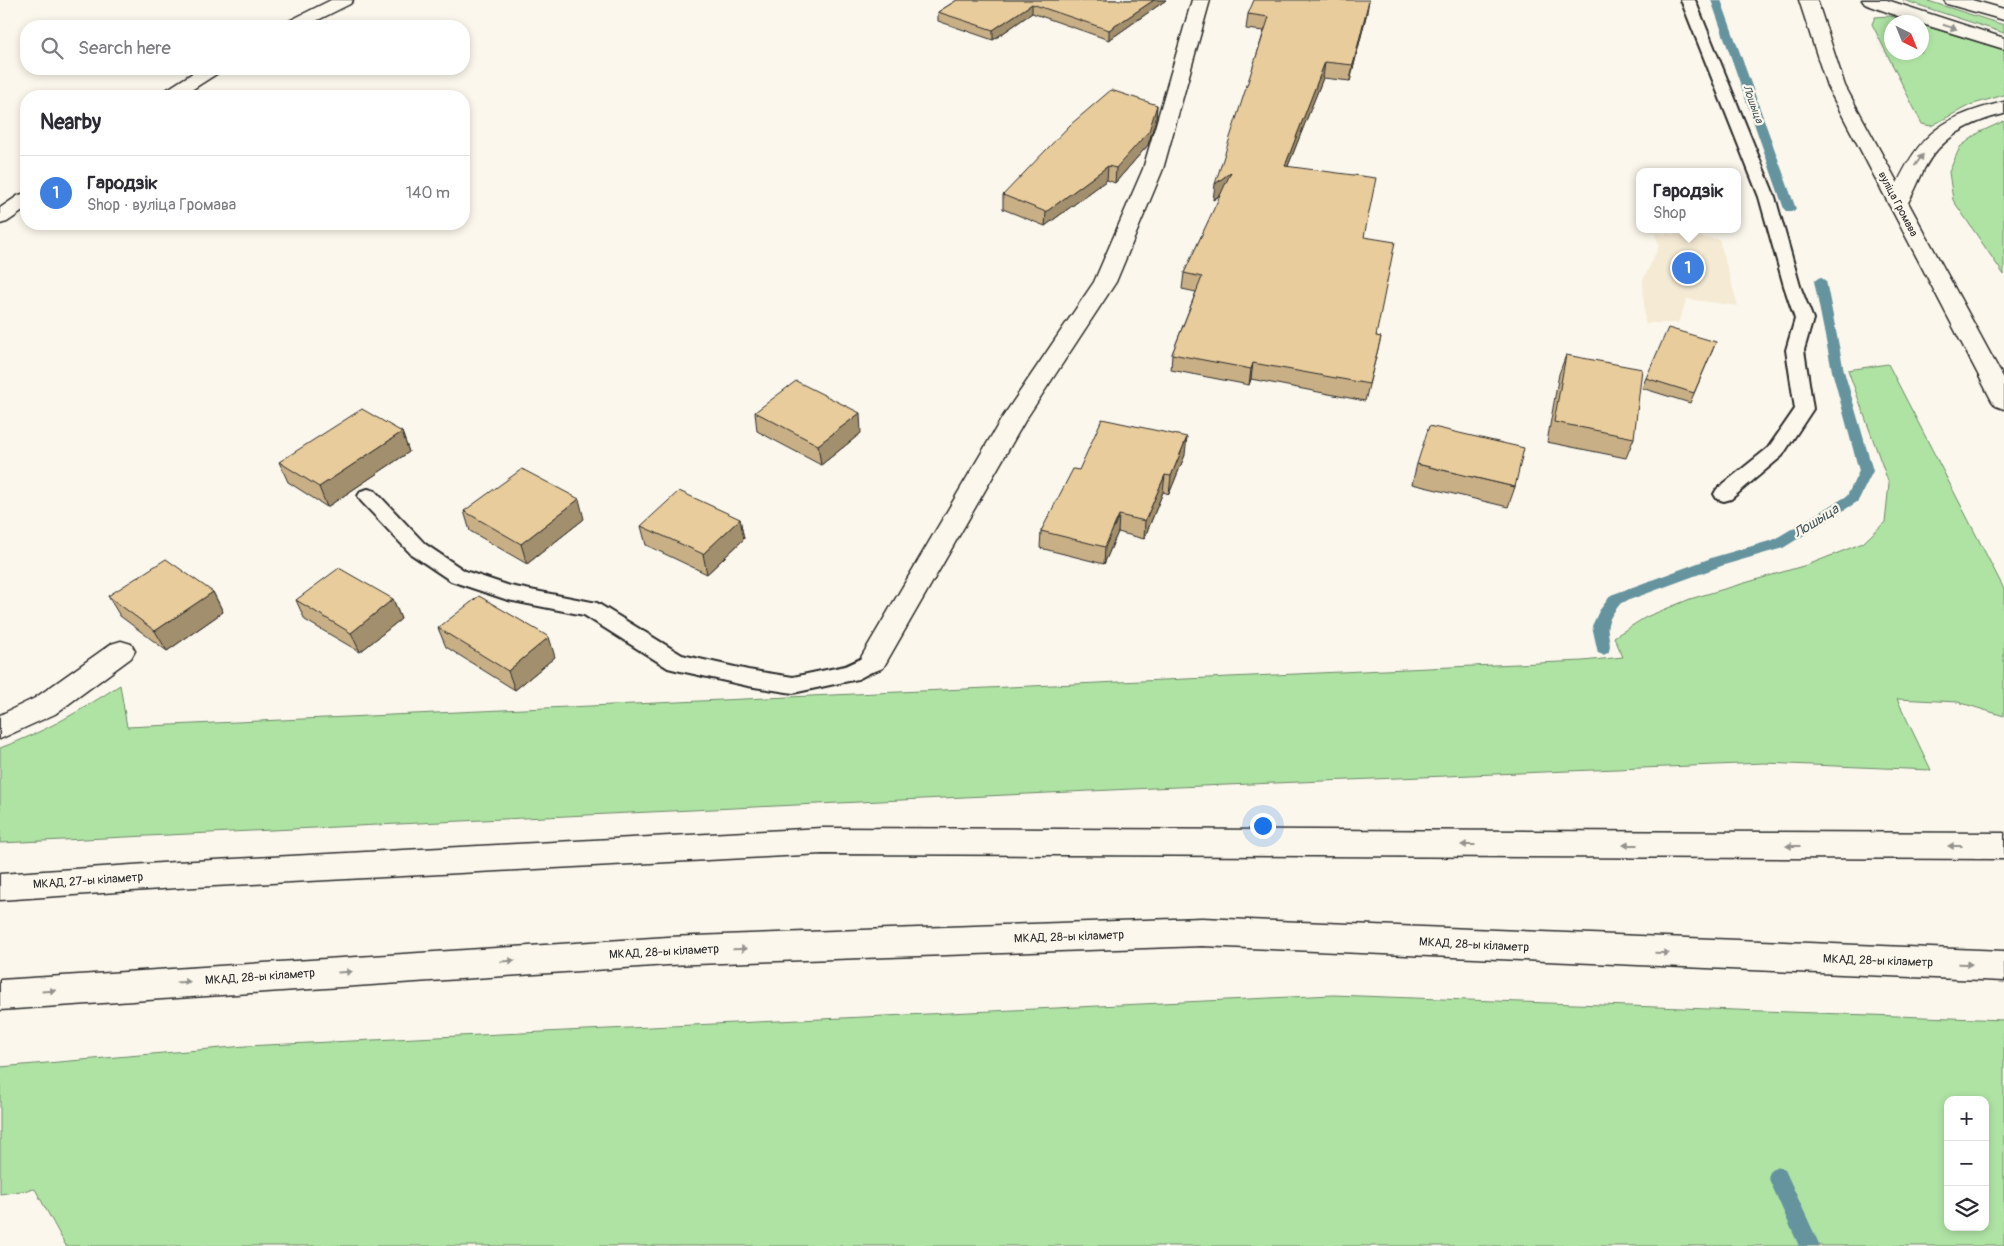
<!DOCTYPE html>
<html lang="en">
<head>
<meta charset="utf-8">
<style>
  :root { --surface:#fff; --page:#f2f2f3; --text:#2b2b33; --muted:#7c7c81; --line:#e1e1e2; --accent:#111827 }
  body { margin:0; font-family:Pangolin,sans-serif; background:var(--page); color:var(--text) }
  .controls { position:absolute; right:15px; bottom:15px; display:grid; overflow:hidden; border-radius:10px; box-shadow:0 2px 8px #0003 }
  .controls button { width:45px; height:45px; display:grid; place-items:center; padding:0; border:0; border-bottom:1px solid var(--line); background:var(--surface); color:var(--text); font:25px sans-serif }
  .compass { position:absolute; left:1884px; top:15px; width:45px; height:45px; border-radius:50%; background:var(--surface); box-shadow:0 2px 8px #0003; rotate:137deg }
  .you { position:absolute; left:1262px; top:825px; width:18px; height:18px; margin:-12px; border:4px solid #fff; border-radius:50%; background:#1a73e8; box-shadow:0 0 0 8px #1a73e833 }
  .badge { display:grid; place-items:center; width:32px; height:32px; border-radius:50%; background:var(--accent); color:#fff; font-size:16px; font-weight:700 }
  .pin { position:absolute; translate:-50% -50%; border:2px solid #fff; box-shadow:0 1px 5px #0006 }
  .popup { position:absolute; left:1636px; top:168px; width:105px; height:65px; box-sizing:border-box; display:grid; place-content:center; border-radius:10px; background:var(--surface); filter:drop-shadow(0 1px 4px #0005); font-size:16px; white-space:nowrap; color:var(--muted) }
  .popup b { font-size:19px; color:var(--text) }
  .popup::after { content:''; position:absolute; left:50%; top:100%; margin-left:-10px; border:10px solid transparent; border-top-color:var(--surface) }
  .list { margin:0; padding:0; list-style:none }
  h2 { display:flex; justify-content:space-between; align-items:center; height:65px; margin:0; padding:0 20px; font-size:21px }
  h2 small { font-size:16px; font-weight:400; color:var(--muted) }
  .list li { display:grid; grid-template-columns:32px 1fr auto; gap:15px; align-items:center; box-sizing:border-box; height:75px; padding:0 20px; border-top:1px solid var(--line) }
  .list b { display:block; font-size:19px; white-space:nowrap }
  .list p { margin:0; font-size:16px; white-space:nowrap; color:var(--muted) }
  .list em { font-size:16px; font-style:normal; color:var(--muted) }
  .icon { flex:none; width:28px; height:28px; fill:none; stroke:currentColor; stroke-width:2; stroke-linecap:round; stroke-linejoin:round }
  .map { position:relative; flex:none; width:2004px; height:1246px; overflow:hidden }
  .search { position:absolute; background:var(--surface); box-shadow:0 2px 8px #0003; left:20px; top:20px; width:450px; height:55px; display:flex; align-items:center; gap:12px; box-sizing:border-box; padding:0 18px; border-radius:20px; color:var(--muted); font-size:19px }
  .panel { position:absolute; background:var(--surface); box-shadow:0 2px 8px #0003; left:20px; top:90px; width:450px; height:140px; border-radius:20px }
  .map>svg:first-child { display:block }
  .built { fill:#f5ead4 }
  .green { fill:#afe3a4; stroke:#6d8768; fill-rule:evenodd }
  .lines { fill:none; stroke-linecap:round; stroke-linejoin:round }
  .stream { fill:#65939e; fill-rule:evenodd }
  .service-casing { stroke:#2b2b2b; stroke-width:4 }
  .minor-casing { stroke:#2b2b2b; stroke-width:3 }
  .secondary-casing { stroke:#2b2b2b; stroke-width:3 }
  .trunk-casing { stroke:#2b2b2b; stroke-width:3 }
  .service { fill:#fbf7ec; fill-rule:evenodd }
  .minor { fill:#fbf7ec; fill-rule:evenodd }
  .secondary { fill:#fbf7ec; fill-rule:evenodd }
  .trunk { fill:#fbf7ec; fill-rule:evenodd }
  .wall { fill:#c8af86; stroke:#2b2b2b }
  .shaded-wall { fill:#a28f6d; stroke:#2b2b2b }
  .building { fill:#e8cc9c; stroke:#2b2b2b }
  .oneway { fill:#93918c }
  .labels { text-anchor:middle; dominant-baseline:central; stroke-width:4.5; stroke-linejoin:round; paint-order:stroke }
  .far-water-label { font-size:11px; font-style:italic; fill:#43565b; stroke:#fbf7ec }
  .far-street-label { font-size:11px; fill:#2b2b2b; stroke:#fbf7ec }
  .street-label { font-size:12px; fill:#2b2b2b; stroke:#fbf7ec }
  .water-label { font-size:14px; font-style:italic; fill:#43565b; stroke:#fbf7ec }
</style>
</head>
<body>
<div class="map">
<svg width="2004" height="1246" viewBox="0 0 2004 1246">
  <rect width="100%" height="100%" fill="#fbf7ec"/>
  <filter id="ink" filterUnits="userSpaceOnUse"><feTurbulence type="fractalNoise" baseFrequency=".02" numOctaves="2"/><feDisplacementMap in="SourceGraphic" scale="10" xChannelSelector="R" yChannelSelector="G"/><feConvolveMatrix kernelMatrix="1 2 1 2 8 2 1 2 1" color-interpolation-filters="sRGB"/></filter>
  <g filter="url(#ink)">
    <path class="built" d="M1655 233 1719 239 1738 306 1687 299 1678 323H1645L1643 280 1659 246Z"/>
    <path class="green" d="M1903 0H1925L2004 25V33Z
      M1890 16 1913 22H1892V52H1922V25L2004 50V95L1970 105 1931 126 1922 124 1872 24 1875 17Z
      M2004 121V275L1953 200 1949 172 1960 147 1980 132Z
      M1888 364 2004 589V716L1958 702 1897 699 1931 770 1764 763 1153 788 0 843V748C45 732 80 711 120 685L127 727 1583 661 1623 657 1614 637 1646 617 1690 599 1810 564 1863 543 1885 522 1889 484 1848 370Z
      M1333 995 2004 1020V1246H66L35 1189 0 1194V1067L245 1046ZM1948 1100H1985V1227H1948Z"/>
    <g class="lines">
      <path class="stream" d="M1711 0H1721L1796 209 1794 211H1786L1784 209Z
        M1820 277 1826 281 1844 371 1873 471 1859 499 1857 502 1783 548 1724 565 1621 603C1616 609 1610 616 1608 624 1606 634 1613 644 1608 653L1603 655 1598 653 1592 626 1599 611 1611 595 1714 557 1773 540 1847 496 1859 471 1832 371 1814 281Z
        M1778 1167 1785 1170 1820 1246H1799L1768 1177 1771 1170Z"/>
      <g class="service-casing">
        <path id="service" d="M1681 0H1695L1775 197 1800 286 1813 319 1804 350 1813 409 1782 456 1731 499 1724 501 1717 499 1714 494 1717 489 1768 448 1795 409 1786 350 1795 319 1784 286 1759 197Z
          M368 489 375 491 425 544 465 571 510 586 597 603 682 655 748 670 793 677 845 666 873 653 881 655 884 661 881 667 858 679 793 693 748 686 676 670 668 668 584 615 508 600 451 581 411 554 361 501 358 496 361 491Z"/>
      </g>
      <g class="minor-casing">
        <path id="minor" d="M331 0H353L350 4 306 26H284L287 22Z
          M1192 0H1210L1163 169 1116 282 1026 419 883 668 873 672 863 668 859 661 863 654 1002 418 1094 282 1143 169Z
          M199 69H220L218 73 182 96H161L163 92Z
          M26 193V209L7 222 0 224V208L19 195Z
          M121 641 131 644 135 651 131 658 55 714 0 739V715L35 698 111 644Z"/>
      </g>
      <g class="secondary-casing">
        <path id="secondary" d="M1799 0H1817L1845 86 2004 379V409L1996 406 1992 401 1827 86Z"/>
      </g>
      <g class="trunk-casing">
        <path id="trunk" d="M1862 0H1887L2004 38V49L1906 19 1865 4Z
          M1944 0H1972L2004 9V20L1947 4Z
          M2004 102V114C1970 122 1941 137 1924 169 1918 182 1913 196 1905 207L1898 209 1891 207 1888 203C1917 138 1933 119 2004 102Z
          M822 828 2004 833V859L822 854 176 888 0 900V874L176 862Z
          M1202 918 2004 951V981L1202 946 668 965 0 1010V980L668 937Z"/>
      </g>
      <use href="#service" class="service"/>
      <use href="#minor" class="minor"/>
      <use href="#secondary" class="secondary"/>
      <use href="#trunk" class="trunk"/>
    </g>
    <path class="wall" d="M957 0H1166L1109 40 1032 13 993 40 938 21V12Z
      M1367 12 1350 81 1323 78 1288 166 1364 237 1376 336 1381 337 1365 401 1251 379 1249 385 1171 370 1172 354 1196 292 1182 289 1184 273 1221 195 1213 200 1264 31 1246 29 1248 14Z
      M1157 105 1156 119 1148 145 1115 183 1107 180 1045 226 1003 209V195Z
      M1716 342 1690 403 1642 388 1646 378Z
      M1566 355 1634 438 1626 458 1547 442 1559 374Z
      M755 412 861 433 821 465 757 431Z
      M402 432 409 452 327 507 288 482 279 462Z
      M1185 455 1169 494 1163 492 1144 539 1118 532 1104 564 1040 548 1041 531 1079 470Z
      M1417 464 1515 487 1508 507 1412 484Z
      M464 511 584 519 527 564 470 531Z
      M740 519 744 539 707 574 646 545 641 526Z
      M213 592 223 612 167 651 120 616 108 596Z
      M393 599 401 619 360 652 305 620 296 600Z
      M438 628 555 657 515 690 446 647Z"/>
    <path class="shaded-wall" d="M1154 0H1166L1109 40V30Z
      M1369 0 1367 12 1350 81 1353 65Z
      M1032 4V13L993 40V30Z
      M1325 62 1323 78 1282 181 1285 166Z
      M1157 105 1156 119 1148 145 1115 183 1116 168Z
      M1108 166 1107 180 1045 226 1046 212Z
      M1231 172 1229 188 1213 200 1215 184Z
      M1253 363 1251 379 1249 385 1251 369Z
      M860 413 861 433 821 465 818 445Z
      M402 432 409 452 327 507 319 487Z
      M1187 437 1185 455 1169 494 1171 476Z
      M1165 475 1163 492 1144 539 1145 521Z
      M579 499 584 519 527 564 521 544Z
      M1119 515 1118 532 1104 564 1105 547Z
      M740 519 744 539 707 574 703 554Z
      M213 592 223 612 167 651 155 631Z
      M393 599 401 619 360 652 351 633Z
      M549 637 555 657 515 690 508 671Z"/>
    <path class="building" d="M957 0H1154L1109 30 1032 4 993 30 938 12Z
      M1254 0H1369L1353 65 1325 62 1285 166 1376 178 1364 237 1395 242 1376 336 1381 337 1369 384 1253 363 1251 369 1172 354 1202 277 1184 273 1231 172 1215 184 1269 17 1248 14Z
      M1111 90 1157 105 1149 131 1116 168 1108 166 1046 212 1003 195 1070 125Z
      M1668 328 1716 342 1694 393 1646 378Z
      M1566 355 1642 369 1634 438 1554 422Z
      M796 381 860 413 818 445 755 412Z
      M362 409 402 432 319 487 279 462Z
      M1102 419 1187 437 1171 476 1165 475 1145 521 1119 515 1105 547 1041 531 1073 469 1079 470Z
      M1429 426 1524 448 1515 487 1417 464Z
      M522 469 579 499 521 544 464 511Z
      M679 491 740 519 703 554 641 526Z
      M166 559 213 592 155 631 108 596Z
      M339 568 393 599 351 633 296 600Z
      M479 596 549 637 508 671 438 628Z"/>
    <defs><path id="oneway-solid" d="M-6-.8H1V-3.2L6.5 0L1 3.2V.8H-6Z" transform="scale(1.25)"/></defs>
    <g class="oneway">
      <use href="#oneway-solid" transform="translate(1950 27) rotate(17)"/>
      <use href="#oneway-solid" transform="translate(1919 160) rotate(-54)"/>
      <use href="#oneway-solid" transform="translate(1468 845) rotate(-180)"/>
      <use href="#oneway-solid" transform="translate(1630 845) rotate(-180)"/>
      <use href="#oneway-solid" transform="translate(1793 846) rotate(-180)"/>
      <use href="#oneway-solid" transform="translate(1955 846) rotate(-180)"/>
      <use href="#oneway-solid" transform="translate(740 949) rotate(-2)"/>
      <use href="#oneway-solid" transform="translate(1662 953) rotate(2)"/>
      <use href="#oneway-solid" transform="translate(508 961) rotate(-4)"/>
      <use href="#oneway-solid" transform="translate(1965 964) rotate(2)"/>
      <use href="#oneway-solid" transform="translate(345 972) rotate(-4)"/>
      <use href="#oneway-solid" transform="translate(183 982) rotate(-4)"/>
      <use href="#oneway-solid" transform="translate(49 991) rotate(-4)"/>
    </g>
  </g>
  <g class="labels">
    <g class="far-water-label">
      <text transform="translate(1753 104) rotate(70)">Лошыца</text>
    </g>
    <g class="far-street-label">
      <text transform="translate(1898 204) rotate(62)">вуліца Громава</text>
    </g>
    <g class="street-label">
      <text transform="translate(88 881) rotate(-4)">МКАД, 27-ы кіламетр</text>
      <text transform="translate(1069 937) rotate(-2)">МКАД, 28-ы кіламетр</text>
      <text transform="translate(1474 945) rotate(3)">МКАД, 28-ы кіламетр</text>
      <text transform="translate(664 952) rotate(-3)">МКАД, 28-ы кіламетр</text>
      <text transform="translate(1878 961) rotate(2)">МКАД, 28-ы кіламетр</text>
      <text transform="translate(260 977) rotate(-4)">МКАД, 28-ы кіламетр</text>
    </g>
    <g class="water-label">
      <text transform="translate(1816 521) rotate(-32)">Лошыца</text>
    </g>
  </g>
</svg>
<div class="controls">
<button>+</button>
<button>−</button>
<button><svg class="icon" aria-label="layers" viewBox="0 0 24 24"><path d="M12 4l9 5-9 5-9-5zM3 14l9 5 9-5"/></svg></button>
</div>
<svg class="compass" viewBox="-18 -18 36 36"><path d="M0-13l5 13h-10z" fill="#e53935"/><path d="M0 13l5-13h-10z" fill="#7c7c81"/></svg>
<div class="you"></div>
<div class="pin badge" style="left:1688px;top:268px;background:#3f7fe0">1</div>
<div class="popup"><b>Гародзік</b>Shop</div>
<div class="search"><svg class="icon" aria-label="search" viewBox="0 0 24 24"><circle cx="10" cy="10" r="6"/><path d="M15 15l6 6"/></svg>Search here</div>
<section class="panel">
<h2>Nearby<small></small></h2>
<ul class="list">
<li><span class="badge" style="background:#3f7fe0">1</span><div><b>Гародзік</b><p>Shop · вуліца Громава</p></div><em>140 m</em></li>
</ul>
</section>
</div>
</body>
</html>
